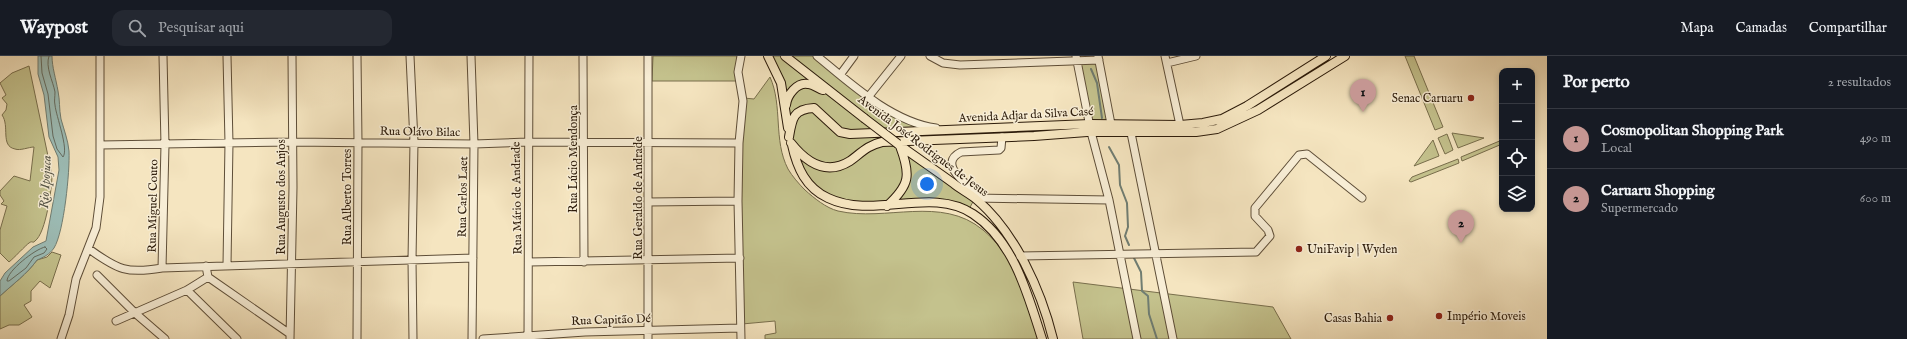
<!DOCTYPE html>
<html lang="pt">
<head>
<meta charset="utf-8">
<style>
  :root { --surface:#171b24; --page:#242831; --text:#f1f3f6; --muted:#9ea1a6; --line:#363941; --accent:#c59692 }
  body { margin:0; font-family:"IM FELL English",serif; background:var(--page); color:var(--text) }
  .controls { position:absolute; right:12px; top:12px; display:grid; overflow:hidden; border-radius:8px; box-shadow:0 2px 6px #0003 }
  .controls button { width:36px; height:36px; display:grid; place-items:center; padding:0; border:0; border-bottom:1px solid var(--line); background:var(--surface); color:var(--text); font:20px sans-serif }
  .you { position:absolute; left:927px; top:128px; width:14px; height:14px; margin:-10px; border:3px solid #fff; border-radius:50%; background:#1a73e8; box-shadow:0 0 0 6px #1a73e833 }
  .badge { display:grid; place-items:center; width:26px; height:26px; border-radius:50%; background:var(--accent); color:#111; font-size:13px; font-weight:700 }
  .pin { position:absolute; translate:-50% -33px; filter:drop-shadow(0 1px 2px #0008) }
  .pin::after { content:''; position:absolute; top:21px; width:14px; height:12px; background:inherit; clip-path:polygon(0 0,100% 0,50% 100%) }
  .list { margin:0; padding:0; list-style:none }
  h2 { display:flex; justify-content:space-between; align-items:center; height:52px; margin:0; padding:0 16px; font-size:17px }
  h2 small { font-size:13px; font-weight:400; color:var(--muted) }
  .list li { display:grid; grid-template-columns:26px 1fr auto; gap:12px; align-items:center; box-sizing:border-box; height:60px; padding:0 16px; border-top:1px solid var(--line) }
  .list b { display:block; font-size:15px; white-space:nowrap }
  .list p { margin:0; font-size:13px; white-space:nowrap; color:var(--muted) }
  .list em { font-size:13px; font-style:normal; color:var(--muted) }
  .icon { flex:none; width:22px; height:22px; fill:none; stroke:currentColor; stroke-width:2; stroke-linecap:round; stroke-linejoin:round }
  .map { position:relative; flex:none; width:1547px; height:283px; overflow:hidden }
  header { display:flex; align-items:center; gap:24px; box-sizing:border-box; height:56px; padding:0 20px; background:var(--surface); border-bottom:1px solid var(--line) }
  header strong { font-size:19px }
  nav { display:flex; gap:22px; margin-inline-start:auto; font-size:14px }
  .search { width:280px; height:36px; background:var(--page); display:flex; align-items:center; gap:10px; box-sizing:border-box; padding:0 14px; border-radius:12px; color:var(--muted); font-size:15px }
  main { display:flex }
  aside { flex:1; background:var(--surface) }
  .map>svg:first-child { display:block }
  .green { fill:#c4c28d; stroke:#786e4c }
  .water { fill:#9dbeb8; stroke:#707d72 }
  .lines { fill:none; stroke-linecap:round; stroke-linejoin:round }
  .shore { stroke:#646c61; stroke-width:1 }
  .stream { stroke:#707d72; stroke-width:2 }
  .minor-casing { stroke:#5e4e38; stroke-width:9 }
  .major-casing { stroke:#2c1b0a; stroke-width:10 }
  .minor { stroke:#f8eed6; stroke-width:7 }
  .major { stroke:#f5e5c0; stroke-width:8 }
  .major-bridge-casing { stroke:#2c1b0a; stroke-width:10; stroke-linecap:butt }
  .major-bridge { stroke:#f5e5c0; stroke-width:8 }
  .poi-dot { fill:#8f2418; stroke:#f8eed6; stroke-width:1.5 }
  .labels { text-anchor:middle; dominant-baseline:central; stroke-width:3; stroke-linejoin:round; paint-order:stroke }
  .poi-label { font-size:12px; fill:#2c1b0a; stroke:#f8eed6; text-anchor:end }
  .street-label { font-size:12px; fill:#2c1b0a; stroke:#f8eed6 }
  .water-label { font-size:13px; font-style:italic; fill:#545447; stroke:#f8eed6 }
</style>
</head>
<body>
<header>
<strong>Waypost</strong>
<div class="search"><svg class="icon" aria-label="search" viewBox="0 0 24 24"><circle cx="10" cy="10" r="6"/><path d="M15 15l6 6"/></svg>Pesquisar aqui</div>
<nav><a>Mapa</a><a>Camadas</a><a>Compartilhar</a></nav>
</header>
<main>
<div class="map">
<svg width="1547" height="283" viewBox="0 0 1547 283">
  <rect width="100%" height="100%" fill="#f5e5c0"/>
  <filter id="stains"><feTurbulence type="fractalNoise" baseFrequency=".005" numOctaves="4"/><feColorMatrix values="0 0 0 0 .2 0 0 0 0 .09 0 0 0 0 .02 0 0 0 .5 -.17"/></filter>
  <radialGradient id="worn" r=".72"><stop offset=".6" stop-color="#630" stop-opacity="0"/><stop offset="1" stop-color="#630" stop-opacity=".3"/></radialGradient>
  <path class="green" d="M653 0H737L736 25H652Z
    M768 0H817L871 42 922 70 882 77 975 142 968 155 955 151 835 146 812 131 789 81 783 35Z
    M1405 0H1414L1443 71 1435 74Z
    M1097 7 1109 66H1091L1080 8Z
    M29 10 52 119C52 132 46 177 35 185 32 188 33 184 29 187 26 189 14 202 9 206L0 197V174L7 150 1 148 4 145 0 139V135L14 120 30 125 34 91C29 91 20 95 15 93 0 90 10 70 2 59L6 54 7 48 2 42 6 39 0 27 12 17Z
    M770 21C783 50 773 84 788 113 792 120 799 128 805 134 814 142 826 152 838 155 886 166 941 139 983 174 1015 200 1027 245 1039 283H765V279L776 277 775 265 742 268 740 145 744 42 754 43Z
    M1452 77 1484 82 1458 92Z
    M1447 78 1453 94 1445 98 1438 82Z
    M1433 84 1439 100 1414 110Z
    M1502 84V88L1462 105 1461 101Z
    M1458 103 1459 107 1411 126 1409 125 1412 121Z
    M52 196 61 199 50 232 40 225 31 235V245L24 249 32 261 19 269H9L0 273V240C13 228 27 218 37 204L47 201Z
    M1073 226 1273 251 1291 283H1083Z"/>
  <path class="water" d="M38 0H52C52 11 56 23 58 35 60 44 59 53 61 63 64 74 68 84 69 95 70 115 64 176 54 192 49 199 44 201 37 204 27 218 13 228 0 240V225L5 217 33 191 46 185 59 114 58 101 49 81 44 39 38 18Z"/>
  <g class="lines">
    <path class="shore" d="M41 0 42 17 48 38 53 80 57 93 63 101C69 93 56 60 55 49 54 45 55 41 55 36 53 25 45 11 49 0
      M45 191 47 193 44 197 34 201 26 212 9 225H7C7 215 35 193 45 191Z"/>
    <path class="stream" d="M1088 0V1
      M1091 13 1097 27 1102 62
      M1109 91 1119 109 1120 129 1127 147 1128 171 1125 180 1129 189
      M1133 200 1141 216 1142 235 1148 240 1149 258 1157 283"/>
    <g class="minor-casing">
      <path id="minor" d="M357 0 358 86 357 283
        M410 0 414 86 412 204 413 283
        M471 0 474 88 472 283
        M583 0 584 206
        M648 0V283
        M817 0C851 28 892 66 936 72
        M930 0 943 7 960 9 1099 4
        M1076 0 1091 76 1109 144
        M1098 0 1111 68
        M1165 0 1180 69
        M1167 7 1196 0
        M840 19 854 0
        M869 40 901 0
        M1131 77 1173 283
        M100 89 292 86 474 88 527 86 739 87
        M975 142 1109 144 1137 283
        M985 142C974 134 934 109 961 96L999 94 1001 92 1002 81
        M648 146 738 145
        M89 193C118 214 127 218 162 212L473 202
        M1020 200 1256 196 1270 180 1268 174 1255 160V152L1299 99 1307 98 1362 142
        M529 206 740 202
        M227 209 229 87 227 0
        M206 210 208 221 290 278
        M162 212 165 89 163 0
        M97 219 135 257 165 283
        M187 234 237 283
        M116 265 187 234 208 221
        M61 283 69 259 76 223 96 172 100 141V0
        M290 283 293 131 292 0
        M483 283 585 276 740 272
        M528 283 529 0
        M741 283 738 145 739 87 743 45 738 16 741 0"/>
    </g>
    <g class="major-casing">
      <path id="major" d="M768 0 781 27 788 72
        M785 0 864 62
        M786 49C787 39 797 26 808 28 813 28 819 33 823 34
        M789 81C792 63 793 53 814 52L840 76 850 78 1090 68 1180 69 1203 67 1222 63 1247 50 1326 0
        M791 87C806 106 826 120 850 105 861 97 868 89 882 86L1034 80 1087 76H1196L1217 73 1258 54 1345 0
        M898 88C916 101 935 114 953 127 960 133 969 137 976 143 1015 176 1041 234 1053 283
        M792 89C797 112 806 132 828 142 874 164 931 130 973 158 1014 185 1028 239 1042 283
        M887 150C910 129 911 119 900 90"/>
    </g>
    <use href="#minor" class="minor"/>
    <use href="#major" class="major"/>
    <g class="major-bridge-casing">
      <path id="major-bridge" d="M864 62 898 88"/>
    </g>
    <use href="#major-bridge" class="major-bridge"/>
  </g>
  <g class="poi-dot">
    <circle cx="1471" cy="42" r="4"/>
    <circle cx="1299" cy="193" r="4"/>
    <circle cx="1439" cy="260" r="4"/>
    <circle cx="1390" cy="262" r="4"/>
  </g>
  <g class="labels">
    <g class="poi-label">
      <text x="1463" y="42">Senac Caruaru</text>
      <text x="1307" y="193" text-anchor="start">UniFavip | Wyden</text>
      <text x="1447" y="260" text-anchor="start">Império Moveis</text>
      <text x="1382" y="262">Casas Bahia</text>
    </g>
    <g class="street-label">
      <text transform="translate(1026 59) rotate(-3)">Avenida Adjar da Silva Casé</text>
      <text transform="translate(420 76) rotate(1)">Rua Olávo Bilac</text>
      <text transform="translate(923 90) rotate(37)">Avenida José Rodrigues de Jesus</text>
      <text transform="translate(573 103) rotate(-90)">Rua Lúcio Mendonça</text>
      <text transform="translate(281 141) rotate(-90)">Rua Augusto dos Anjos</text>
      <text transform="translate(347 141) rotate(-90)">Rua Alberto Torres</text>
      <text transform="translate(463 141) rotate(-89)">Rua Carlos Laet</text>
      <text transform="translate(517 142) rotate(-91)">Rua Mário de Andrade</text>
      <text transform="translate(638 142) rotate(-90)">Rua Geraldo de Andrade</text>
      <text transform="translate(153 150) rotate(-89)">Rua Miguel Couto</text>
      <text transform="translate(611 264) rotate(-2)">Rua Capitão Dé</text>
    </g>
    <g class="water-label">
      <text transform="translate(46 126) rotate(-87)">Rio Ipojuca</text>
    </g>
  </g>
  <rect width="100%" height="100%" filter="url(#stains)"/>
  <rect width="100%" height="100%" fill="url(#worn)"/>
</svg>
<div class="controls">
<button>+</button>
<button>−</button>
<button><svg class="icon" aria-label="locate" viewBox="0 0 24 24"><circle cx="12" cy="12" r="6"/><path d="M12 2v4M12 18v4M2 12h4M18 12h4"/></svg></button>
<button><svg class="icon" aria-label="layers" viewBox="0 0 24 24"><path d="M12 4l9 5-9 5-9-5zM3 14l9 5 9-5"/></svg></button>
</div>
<div class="you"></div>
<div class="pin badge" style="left:1363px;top:56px">1</div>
<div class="pin badge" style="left:1461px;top:187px">2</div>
</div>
<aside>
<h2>Por perto<small>2 resultados</small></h2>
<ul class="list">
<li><span class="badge">1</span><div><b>Cosmopolitan Shopping Park</b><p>Local</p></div><em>490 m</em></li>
<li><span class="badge">2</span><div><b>Caruaru Shopping</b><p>Supermercado</p></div><em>600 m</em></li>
</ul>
</aside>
</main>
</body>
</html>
